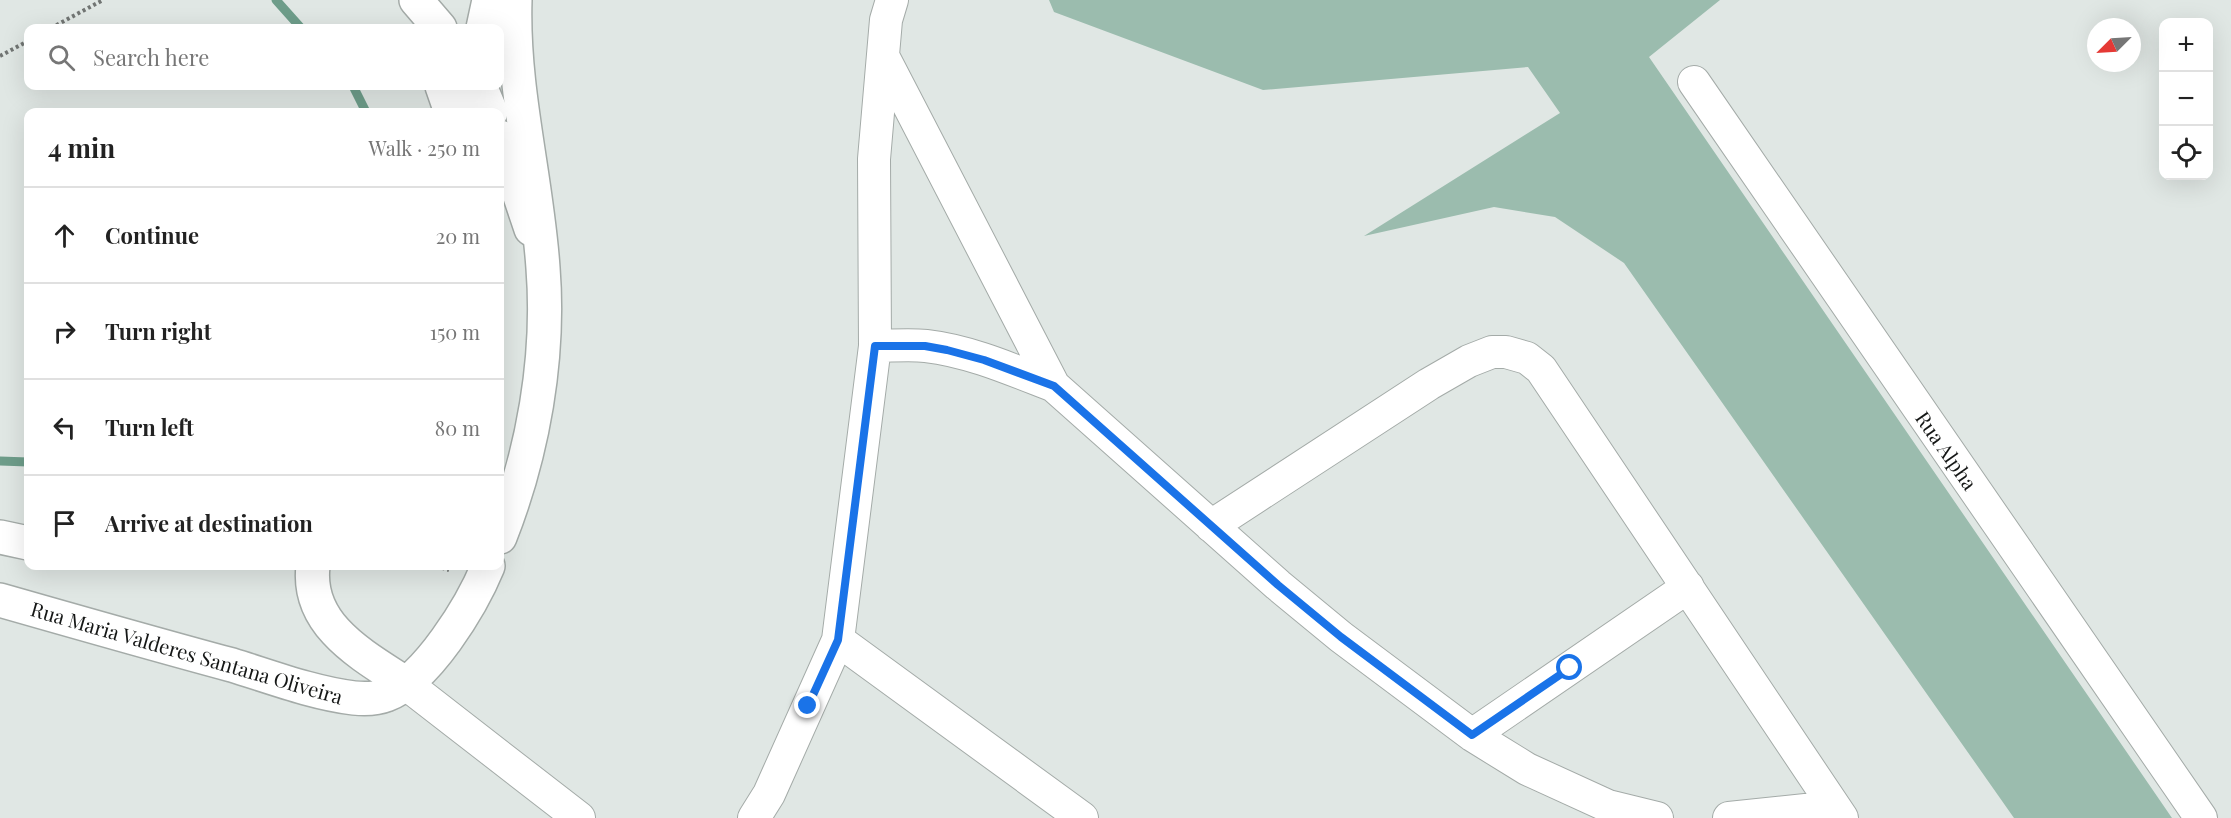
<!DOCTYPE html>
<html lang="en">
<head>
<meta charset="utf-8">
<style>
  :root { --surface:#fff; --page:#f6f6f6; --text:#222; --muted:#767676; --line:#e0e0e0 }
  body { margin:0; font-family:"Playfair Display",serif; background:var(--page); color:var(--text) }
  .controls { position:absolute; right:18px; top:18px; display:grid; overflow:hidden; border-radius:12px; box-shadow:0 6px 24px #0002 }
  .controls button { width:54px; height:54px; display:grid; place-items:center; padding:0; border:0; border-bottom:2px solid var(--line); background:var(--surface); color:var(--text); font:30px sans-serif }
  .compass { position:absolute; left:2087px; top:18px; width:54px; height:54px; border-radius:50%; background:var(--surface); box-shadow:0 6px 24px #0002; rotate:246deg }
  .stop { position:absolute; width:18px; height:18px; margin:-14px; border:4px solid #1a73e8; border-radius:50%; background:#fff }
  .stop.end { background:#1a73e8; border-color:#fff; box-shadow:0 2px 6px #0008 }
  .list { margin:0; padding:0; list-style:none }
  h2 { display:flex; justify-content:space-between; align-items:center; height:78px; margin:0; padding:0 24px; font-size:26px }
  h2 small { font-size:20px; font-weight:400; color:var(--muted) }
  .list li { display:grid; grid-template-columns:39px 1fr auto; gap:18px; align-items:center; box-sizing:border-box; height:96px; padding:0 24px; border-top:2px solid var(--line) }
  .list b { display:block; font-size:22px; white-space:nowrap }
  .list em { font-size:20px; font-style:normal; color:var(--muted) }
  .icon { flex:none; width:33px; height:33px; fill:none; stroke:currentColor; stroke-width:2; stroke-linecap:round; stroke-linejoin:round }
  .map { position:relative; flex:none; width:2231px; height:818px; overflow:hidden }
  .search { position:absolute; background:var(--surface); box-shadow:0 6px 24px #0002; left:24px; top:24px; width:480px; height:66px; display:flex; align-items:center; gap:15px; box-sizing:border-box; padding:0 21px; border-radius:12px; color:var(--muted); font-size:22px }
  .panel { position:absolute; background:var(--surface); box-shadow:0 6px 24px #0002; left:24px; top:108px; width:480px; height:462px; border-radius:12px }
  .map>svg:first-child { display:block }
  .green { fill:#9bbcae }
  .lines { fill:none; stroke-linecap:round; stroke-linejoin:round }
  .stream { stroke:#6e9d8a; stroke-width:9 }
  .minor-casing { stroke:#a4aba8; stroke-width:34 }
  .tertiary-casing { stroke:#a4aba8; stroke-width:36 }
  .secondary-casing { stroke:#a4aba8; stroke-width:36 }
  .path { stroke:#717573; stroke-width:4; stroke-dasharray:3 3; stroke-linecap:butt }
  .minor { stroke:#fff; stroke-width:32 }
  .tertiary { stroke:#fff; stroke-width:33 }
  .secondary { stroke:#fff; stroke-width:33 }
  .route { stroke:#1a73e8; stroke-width:8 }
  .labels { text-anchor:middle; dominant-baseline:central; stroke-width:5; stroke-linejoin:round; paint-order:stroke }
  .street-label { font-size:20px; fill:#151716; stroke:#fff }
</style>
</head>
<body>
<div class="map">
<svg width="2231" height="818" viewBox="0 0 2231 818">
  <rect width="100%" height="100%" fill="#e0e7e4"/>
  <path class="green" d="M1049 0H1720L1649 57 2172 818H2014L1624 263 1555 217 1494 207 1364 236 1560 113 1528 67 1263 90 1054 12Z"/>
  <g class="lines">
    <path class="stream" d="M276 0 301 28
      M353 86 366 112
      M0 461 28 462"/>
    <g class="minor-casing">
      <path id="minor" d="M883 56 1054 386 1278 585 1341 637 1472 735 1527 769 1608 806 1657 818
        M1694 82 2201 818
        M875 346C891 346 909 344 926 346 970 351 1013 370 1054 386
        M1211 526 1429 384 1469 361 1492 352H1506L1527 358 1541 369 1842 818
        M838 640 1082 818
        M405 683 579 818
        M1472 735 1688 587
        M754 818 769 794 838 640 875 346 874 159 886 20 892 0
        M1729 818 1834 807"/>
    </g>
    <g class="tertiary-casing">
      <path id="tertiary" d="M416 0 440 28
        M442 86 451 112
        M480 86 491 112
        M500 137 531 229"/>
    </g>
    <g class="secondary-casing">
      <path id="secondary" d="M483 28 489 0
        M469 112 472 86
        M0 537 28 543
        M500 537C533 453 550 358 543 268 537 178 512 91 515 0
        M313 566C306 625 362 655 405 683
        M0 600C77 622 154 644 232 665 271 677 313 693 354 698 364 699 376 699 386 695 427 680 472 605 488 566"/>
    </g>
    <path class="path" d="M51 28 103 0
      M0 56 28 41
      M436 566 449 570"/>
    <use href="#minor" class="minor"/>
    <use href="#tertiary" class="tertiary"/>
    <use href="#secondary" class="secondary"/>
  </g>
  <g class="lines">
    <path class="route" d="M808 706 838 640 875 346H925L947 350 984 360 1054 386 1278 585 1341 637 1472 735 1570 668"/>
  </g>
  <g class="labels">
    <g class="street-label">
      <text transform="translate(1947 450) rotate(55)">Rua Alpha</text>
      <text transform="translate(187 652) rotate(16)">Rua Maria Valderes Santana Oliveira</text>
    </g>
  </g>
</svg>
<div class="controls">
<button>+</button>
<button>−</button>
<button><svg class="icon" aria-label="locate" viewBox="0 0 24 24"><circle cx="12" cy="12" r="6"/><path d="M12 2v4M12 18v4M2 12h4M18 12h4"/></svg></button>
</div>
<svg class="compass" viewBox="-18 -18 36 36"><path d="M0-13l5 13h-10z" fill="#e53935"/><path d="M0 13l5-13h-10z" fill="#767676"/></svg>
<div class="stop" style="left:1570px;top:668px"></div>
<div class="stop end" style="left:808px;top:706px"></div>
<div class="search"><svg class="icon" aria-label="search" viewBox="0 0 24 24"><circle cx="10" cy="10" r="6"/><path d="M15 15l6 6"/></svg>Search here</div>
<section class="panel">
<h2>4 min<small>Walk · 250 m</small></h2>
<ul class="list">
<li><svg class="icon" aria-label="ahead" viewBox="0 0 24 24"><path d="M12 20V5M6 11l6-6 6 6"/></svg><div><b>Continue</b></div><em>20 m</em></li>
<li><svg class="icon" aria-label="right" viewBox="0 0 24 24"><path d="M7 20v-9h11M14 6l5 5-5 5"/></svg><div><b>Turn right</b></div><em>150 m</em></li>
<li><svg class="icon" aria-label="left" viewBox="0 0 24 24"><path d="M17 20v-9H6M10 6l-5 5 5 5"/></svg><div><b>Turn left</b></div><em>80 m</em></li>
<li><svg class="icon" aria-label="arrive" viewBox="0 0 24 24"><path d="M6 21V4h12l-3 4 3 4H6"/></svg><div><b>Arrive at destination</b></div></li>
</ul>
</section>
</div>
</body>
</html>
